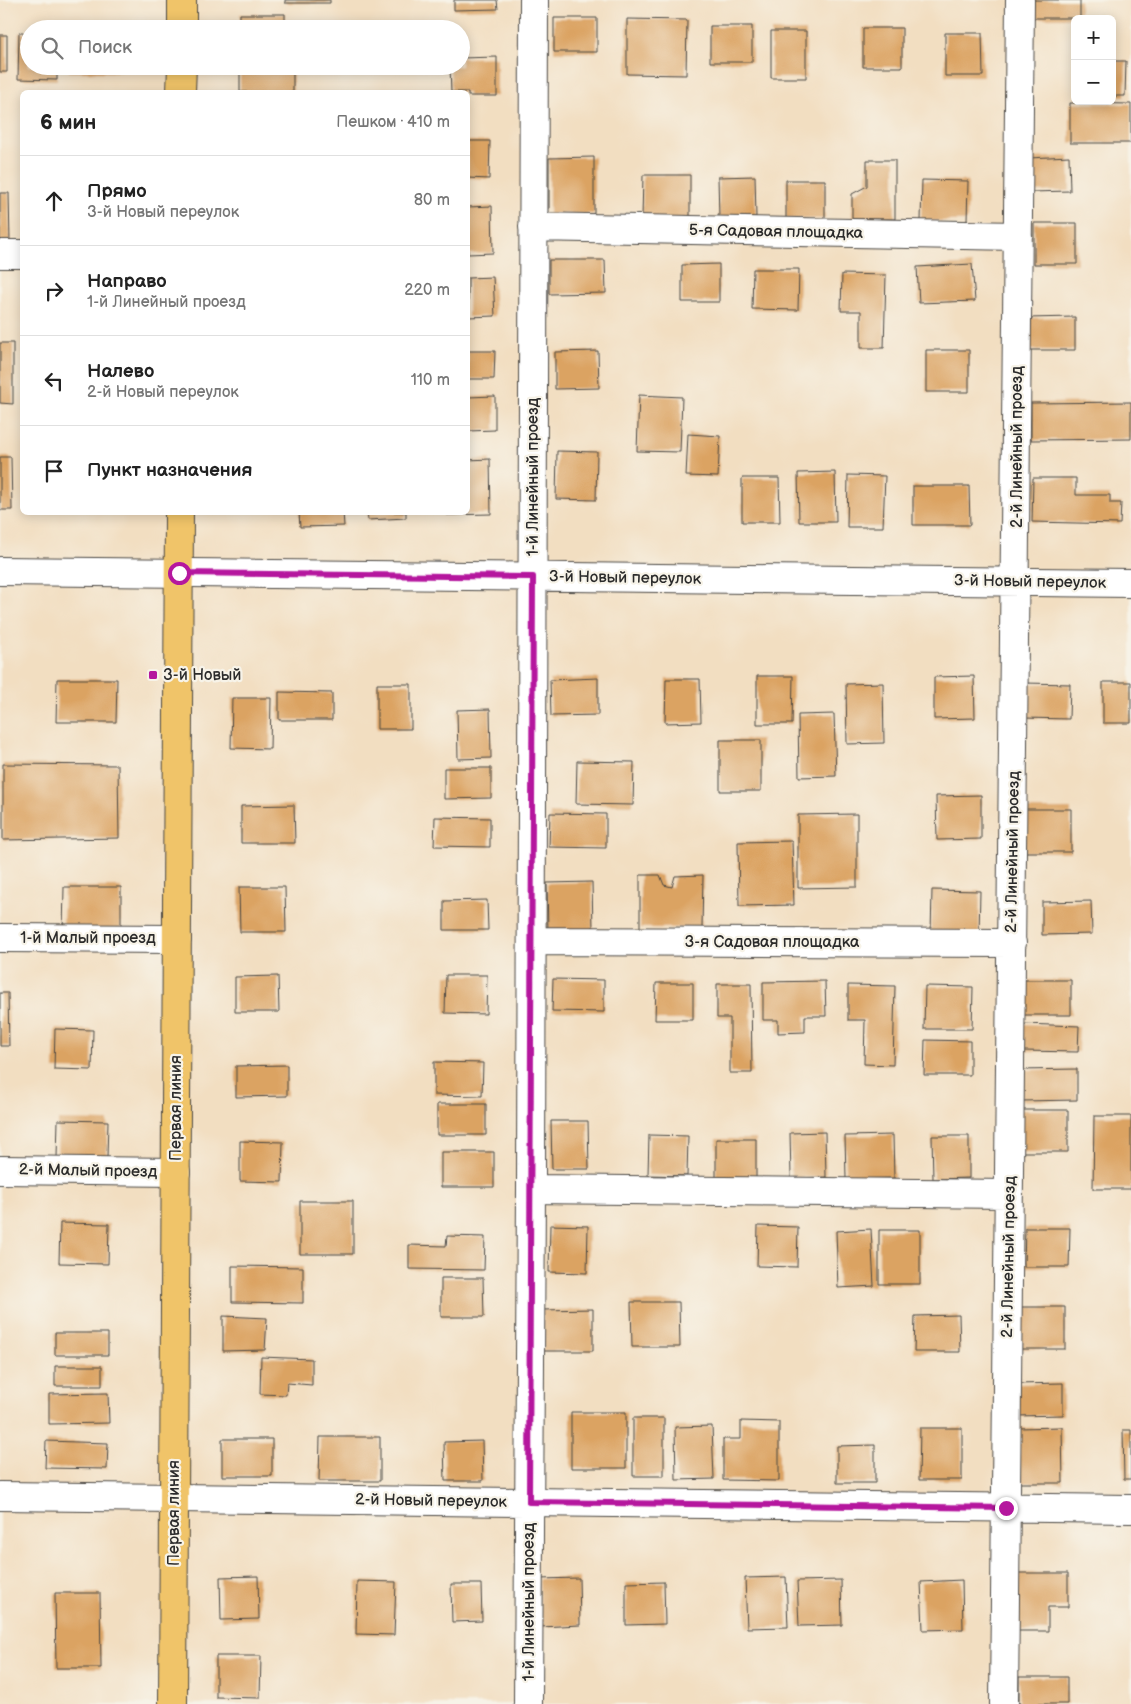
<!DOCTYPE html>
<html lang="ru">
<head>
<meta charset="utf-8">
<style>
  :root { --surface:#fff; --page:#f6f6f6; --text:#222; --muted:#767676; --line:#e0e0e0 }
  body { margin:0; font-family:"Balsamiq Sans",sans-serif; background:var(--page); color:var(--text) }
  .controls { position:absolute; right:15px; top:15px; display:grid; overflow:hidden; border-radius:8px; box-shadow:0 2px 12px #0003 }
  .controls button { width:45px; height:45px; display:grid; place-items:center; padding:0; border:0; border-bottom:1px solid var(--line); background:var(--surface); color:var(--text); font:25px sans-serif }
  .stop { position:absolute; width:15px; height:15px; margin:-11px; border:4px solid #b5179e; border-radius:50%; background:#fff }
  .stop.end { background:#b5179e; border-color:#fff; box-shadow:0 1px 5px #0008 }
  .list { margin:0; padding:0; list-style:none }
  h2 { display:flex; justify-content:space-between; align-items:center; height:65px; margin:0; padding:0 20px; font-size:21px }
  h2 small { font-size:16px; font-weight:400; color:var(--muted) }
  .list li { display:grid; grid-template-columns:32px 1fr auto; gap:15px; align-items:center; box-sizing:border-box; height:90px; padding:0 20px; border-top:1px solid var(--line) }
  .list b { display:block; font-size:19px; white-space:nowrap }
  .list p { margin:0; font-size:16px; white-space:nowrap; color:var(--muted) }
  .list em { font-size:16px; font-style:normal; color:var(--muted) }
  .icon { flex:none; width:28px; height:28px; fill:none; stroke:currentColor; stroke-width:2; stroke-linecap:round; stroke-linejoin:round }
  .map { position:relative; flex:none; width:1131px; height:1704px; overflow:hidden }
  .search { position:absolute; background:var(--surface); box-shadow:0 2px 12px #0003; left:20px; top:20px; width:450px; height:55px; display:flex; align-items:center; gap:12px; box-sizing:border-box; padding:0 18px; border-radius:28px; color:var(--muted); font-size:19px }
  .panel { position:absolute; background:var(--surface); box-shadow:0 2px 12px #0003; left:20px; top:90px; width:450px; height:425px; border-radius:8px }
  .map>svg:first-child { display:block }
  .building { fill:#dba362 }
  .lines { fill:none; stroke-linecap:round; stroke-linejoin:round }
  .minor-casing { stroke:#494642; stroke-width:30 }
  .major-casing { stroke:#494642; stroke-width:30 }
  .minor { stroke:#fff; stroke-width:28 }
  .major { stroke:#f0c469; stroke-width:28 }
  .route { stroke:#b5179e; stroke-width:6 }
  .poi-dot { fill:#b5179e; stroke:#f7f3e8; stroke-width:2 }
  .labels { text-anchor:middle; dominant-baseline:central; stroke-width:4.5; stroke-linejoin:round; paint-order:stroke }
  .street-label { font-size:16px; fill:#2b2b2b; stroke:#f7f3e8 }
  .poi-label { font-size:16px; fill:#2b2b2b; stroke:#f7f3e8; text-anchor:start }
</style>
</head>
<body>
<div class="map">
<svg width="1131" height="1704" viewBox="0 0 1131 1704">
  <rect width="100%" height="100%" fill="#f7f3e8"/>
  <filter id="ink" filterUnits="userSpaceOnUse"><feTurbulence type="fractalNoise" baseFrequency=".02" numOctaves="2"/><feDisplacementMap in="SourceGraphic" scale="10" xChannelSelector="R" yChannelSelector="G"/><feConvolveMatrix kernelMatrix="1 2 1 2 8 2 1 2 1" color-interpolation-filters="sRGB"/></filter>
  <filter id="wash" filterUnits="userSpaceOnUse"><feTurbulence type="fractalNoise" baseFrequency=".0096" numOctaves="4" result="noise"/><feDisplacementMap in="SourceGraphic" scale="20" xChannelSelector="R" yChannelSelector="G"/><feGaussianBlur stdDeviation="1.12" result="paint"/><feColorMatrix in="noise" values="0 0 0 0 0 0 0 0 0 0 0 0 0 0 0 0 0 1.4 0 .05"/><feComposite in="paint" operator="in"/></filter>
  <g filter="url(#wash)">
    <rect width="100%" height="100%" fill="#f2dec1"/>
    <g id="blocks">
      <path class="building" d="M285 0H330V3H285Z
        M454 0H497L498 9 454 10Z
        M1033 0H1080V18H1032Z
        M240 14H285V29H240Z
        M554 18H597V52H554Z
        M627 19 687 20 686 75 627 74Z
        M710 26H752V62H710Z
        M863 28H902V67H863Z
        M771 31H806V78H771Z
        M19 33H29V66H57V80L18 79Z
        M945 33H982L983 76H945Z
        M0 35H7V72H0Z
        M497 57V96H468V92H451L450 66H461V58Z
        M1112 61H1126L1125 96H1112Z
        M69 66H122V72H69Z
        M240 66H293V92H240Z
        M1070 103 1131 104V143H1070Z
        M468 141H490L489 179 468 178Z
        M1069 156 1070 191 1030 192 1029 158Z
        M594 157V214H549V158Z
        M867 160H895V219H852V194L867 186Z
        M643 175H690V220L642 219Z
        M755 176 756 217 719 218 718 177Z
        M786 180H825V219H786Z
        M922 180 968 181 967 221H921Z
        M0 193H9L10 243H0Z
        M492 206 493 253 468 254V207Z
        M1034 223H1077V264H1034Z
        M549 260H605L606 293 549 294Z
        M719 264V302H682V265Z
        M972 264 975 301 919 303 917 267Z
        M753 269H799L798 310 752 309Z
        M842 274 886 275 884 348H861V311H841Z
        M493 277 495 316 468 317V278Z
        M1075 317V350H1027V318Z
        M0 343H13V404L0 403Z
        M926 350H969V392H926Z
        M468 351H495L494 379H468Z
        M598 351 599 388 555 389V352Z
        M639 395 682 397 680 452 637 451Z
        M495 396V430L468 431V397Z
        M1131 402V439L1031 440V403Z
        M688 434 720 436 718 477 686 476Z
        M557 451 597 452 596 500 556 499Z
        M0 457H11L12 510H0Z
        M490 459 491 514 447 515 446 512H468V460Z
        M835 472 836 522H799L798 473Z
        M848 475 885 476 883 527H847Z
        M742 478H779L780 522H742Z
        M1033 478H1076V495H1110V503H1121L1120 524 1032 522Z
        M913 486H969L970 525H913Z
        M299 512H343L344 526 300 527Z
        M367 512H406V518L368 520Z
        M757 676H793L792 724H757Z
        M974 676 975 718 934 719V677Z
        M598 678V715L551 716 550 680Z
        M57 679H117L116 722H56Z
        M666 679H700L701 722 665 723Z
        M1103 682H1131V723H1103Z
        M883 683 884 743 847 744 846 684Z
        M1025 683 1070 684 1069 719 1024 718Z
        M377 684H411V729H377Z
        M279 692 332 693V720H279Z
        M232 698H271L270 749 231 748Z
        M490 709 491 758 458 759 457 710Z
        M834 714 836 776 799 777 798 715Z
        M720 740H761V791H720Z
        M577 761 634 762 633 805 576 804Z
        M3 764 118 765 119 838 3 840Z
        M444 768H491V798L444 799Z
        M981 795V839L937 840 936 796Z
        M294 805 295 843H241V806Z
        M1023 809H1071V852H1024Z
        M550 813 606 814V848L549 847Z
        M857 814V887L798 888V815Z
        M435 817 490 818V847L434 846Z
        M792 841 794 905 739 906 738 842Z
        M640 875H660L664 885 672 887 675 876 703 875 702 928H640Z
        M592 882 593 930 548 931 547 883Z
        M64 887H121V932H63Z
        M239 887H285L286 932H240Z
        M932 890 980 891 979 935 931 934Z
        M487 900 488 930H444V901Z
        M1091 901 1092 934 1042 935V902Z
        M446 975H487L486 1014 445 1013Z
        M278 976 279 1012H235V977Z
        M553 979 604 980V1012L552 1011Z
        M1021 980H1071V1015H1021Z
        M825 981 826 1016H805V1032L778 1033V1020H763V982Z
        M656 983H693V1020H655Z
        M717 984H751L752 1073H730V1018H717Z
        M848 985 895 986 893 1065 864 1064 865 1020H848Z
        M925 986 973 987 972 1029H924Z
        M0 993H8L9 1046H0Z
        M1023 1024 1079 1026 1078 1052 1023 1051Z
        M55 1029 93 1030 92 1070 54 1069Z
        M925 1040 970 1041V1075H924Z
        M434 1062 483 1063 482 1096 434 1095Z
        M287 1065V1096L236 1097V1066Z
        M1077 1069V1100L1021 1101 1020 1070Z
        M437 1104H486V1135H437Z
        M1019 1110H1068V1152H1019Z
        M1094 1116H1131V1189H1093Z
        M58 1120 108 1121 107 1158 57 1157Z
        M551 1121H588L589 1169H552Z
        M825 1132 826 1177 791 1178 790 1133Z
        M649 1135 688 1136 687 1176 648 1175Z
        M893 1135 894 1178 846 1179 845 1136Z
        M932 1136H969V1178L933 1179Z
        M716 1139H756V1178H716Z
        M240 1141 283 1142 282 1182 240 1181Z
        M441 1152H494V1187H441Z
        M300 1201H353V1254H300Z
        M60 1223 109 1224 108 1264 59 1263Z
        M550 1225 588 1226 587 1273 549 1272Z
        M758 1226 798 1227 797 1267 757 1266Z
        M1025 1228H1070L1069 1267H1024Z
        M871 1229 874 1286 838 1288 836 1231Z
        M879 1230H920V1284H879Z
        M447 1236 485 1237 484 1270 409 1269V1245L446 1246Z
        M232 1266 303 1267V1303L232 1302Z
        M441 1278H483L484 1317H441Z
        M631 1302H679L680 1347H632Z
        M1018 1307H1065V1349H1018Z
        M593 1309V1351H543L542 1310Z
        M959 1315 960 1352H914L915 1316Z
        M223 1316 267 1318 265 1350 223 1351Z
        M55 1333H108V1355H55Z
        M261 1357 312 1359V1385L287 1383 286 1395 260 1394Z
        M55 1366H102V1386H55Z
        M1063 1383V1415L1016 1416V1384Z
        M108 1393 109 1423 49 1424V1394Z
        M571 1412H626V1468H571Z
        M633 1418H664V1476H633Z
        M741 1421 779 1422V1481L723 1480V1439H741Z
        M712 1426 714 1479 676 1480 675 1427Z
        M1062 1427 1063 1483H1020L1019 1428Z
        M920 1428H962V1480H919Z
        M1123 1430H1131V1479H1124Z
        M320 1437H380V1481H319Z
        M222 1439H272V1476H222Z
        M46 1441 108 1443 107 1469 45 1468Z
        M482 1441 483 1481H445L444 1442Z
        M875 1445V1483H837V1446Z
        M1014 1573H1068V1607H1048V1631H1013Z
        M258 1576 259 1619 221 1620 220 1577Z
        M786 1577 788 1627 747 1628 745 1578Z
        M579 1578 580 1625 540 1627 539 1579Z
        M841 1580 842 1625 799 1626 797 1581Z
        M962 1580 963 1629 923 1630 921 1582Z
        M357 1581 396 1582 394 1635 356 1634Z
        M664 1582 665 1624 626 1625V1583Z
        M451 1584H481L482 1621 452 1622Z
        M55 1593H100L101 1668H56Z
        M216 1656H261L260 1698 216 1697Z
        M1019 1677H1067V1704H1019Z"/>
    </g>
  </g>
  <g filter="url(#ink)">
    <use href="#blocks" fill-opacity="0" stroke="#494642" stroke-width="1"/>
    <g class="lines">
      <g class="minor-casing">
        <path id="minor" d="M533 227 1018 236
          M0 254H22
          M0 571 1131 583
          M0 938 177 939
          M532 941 1012 943
          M0 1170 176 1172
          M531 1189 1009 1194
          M0 1496 1131 1509
          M528 1704 531 1189 534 0
          M1004 1704 1020 0"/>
      </g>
      <g class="major-casing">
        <path id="major" d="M182 29V0
          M181 92 182 66
          M173 1704 179 512"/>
      </g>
      <use href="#minor" class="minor"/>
      <use href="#major" class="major"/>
    </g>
  </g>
  <g class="lines" filter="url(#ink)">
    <path class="route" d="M179 573 533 577 529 1502 1006 1508"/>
  </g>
  <rect class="poi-dot" x="148" y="670" width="10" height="10" rx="2.5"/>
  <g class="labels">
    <g class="street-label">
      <text transform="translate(776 232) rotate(1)">5-я Садовая площадка</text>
      <text transform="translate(1017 447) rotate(-90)">2-й Линейный проезд</text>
      <text transform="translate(533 477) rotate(-90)">1-й Линейный проезд</text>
      <text transform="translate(625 578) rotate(1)">3-й Новый переулок</text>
      <text transform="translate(1030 582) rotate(1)">3-й Новый переулок</text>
      <text transform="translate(1013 852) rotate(-89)">2-й Линейный проезд</text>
      <text x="88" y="938">1-й Малый проезд</text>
      <text x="772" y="942">3-я Садовая площадка</text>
      <text transform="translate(176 1108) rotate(-90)">Первая линия</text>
      <text transform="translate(88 1171) rotate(1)">2-й Малый проезд</text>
      <text transform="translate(1009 1257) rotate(-89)">2-й Линейный проезд</text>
      <text transform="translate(431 1501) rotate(1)">2-й Новый переулок</text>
      <text transform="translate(174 1513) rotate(-90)">Первая линия</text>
      <text transform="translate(529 1602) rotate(-90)">1-й Линейный проезд</text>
    </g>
    <g class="poi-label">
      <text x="163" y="675">3-й Новый</text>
    </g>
  </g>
</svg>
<div class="controls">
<button>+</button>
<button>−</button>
</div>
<div class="stop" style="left:179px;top:573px"></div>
<div class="stop end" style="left:1006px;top:1508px"></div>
<div class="search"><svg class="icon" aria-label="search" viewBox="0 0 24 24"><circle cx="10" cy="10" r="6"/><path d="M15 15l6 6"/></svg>Поиск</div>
<section class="panel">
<h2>6 мин<small>Пешком · 410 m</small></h2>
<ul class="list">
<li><svg class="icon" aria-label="ahead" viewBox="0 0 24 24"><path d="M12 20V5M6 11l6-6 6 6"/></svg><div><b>Прямо</b><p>3-й Новый переулок</p></div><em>80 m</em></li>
<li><svg class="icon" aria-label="right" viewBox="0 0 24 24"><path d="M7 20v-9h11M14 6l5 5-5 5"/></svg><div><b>Направо</b><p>1-й Линейный проезд</p></div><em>220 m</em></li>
<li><svg class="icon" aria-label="left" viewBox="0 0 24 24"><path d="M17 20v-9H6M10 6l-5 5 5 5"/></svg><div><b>Налево</b><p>2-й Новый переулок</p></div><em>110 m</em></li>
<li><svg class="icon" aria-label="arrive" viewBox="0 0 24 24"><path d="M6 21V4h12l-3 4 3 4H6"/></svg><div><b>Пункт назначения</b></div></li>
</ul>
</section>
</div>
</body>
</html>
